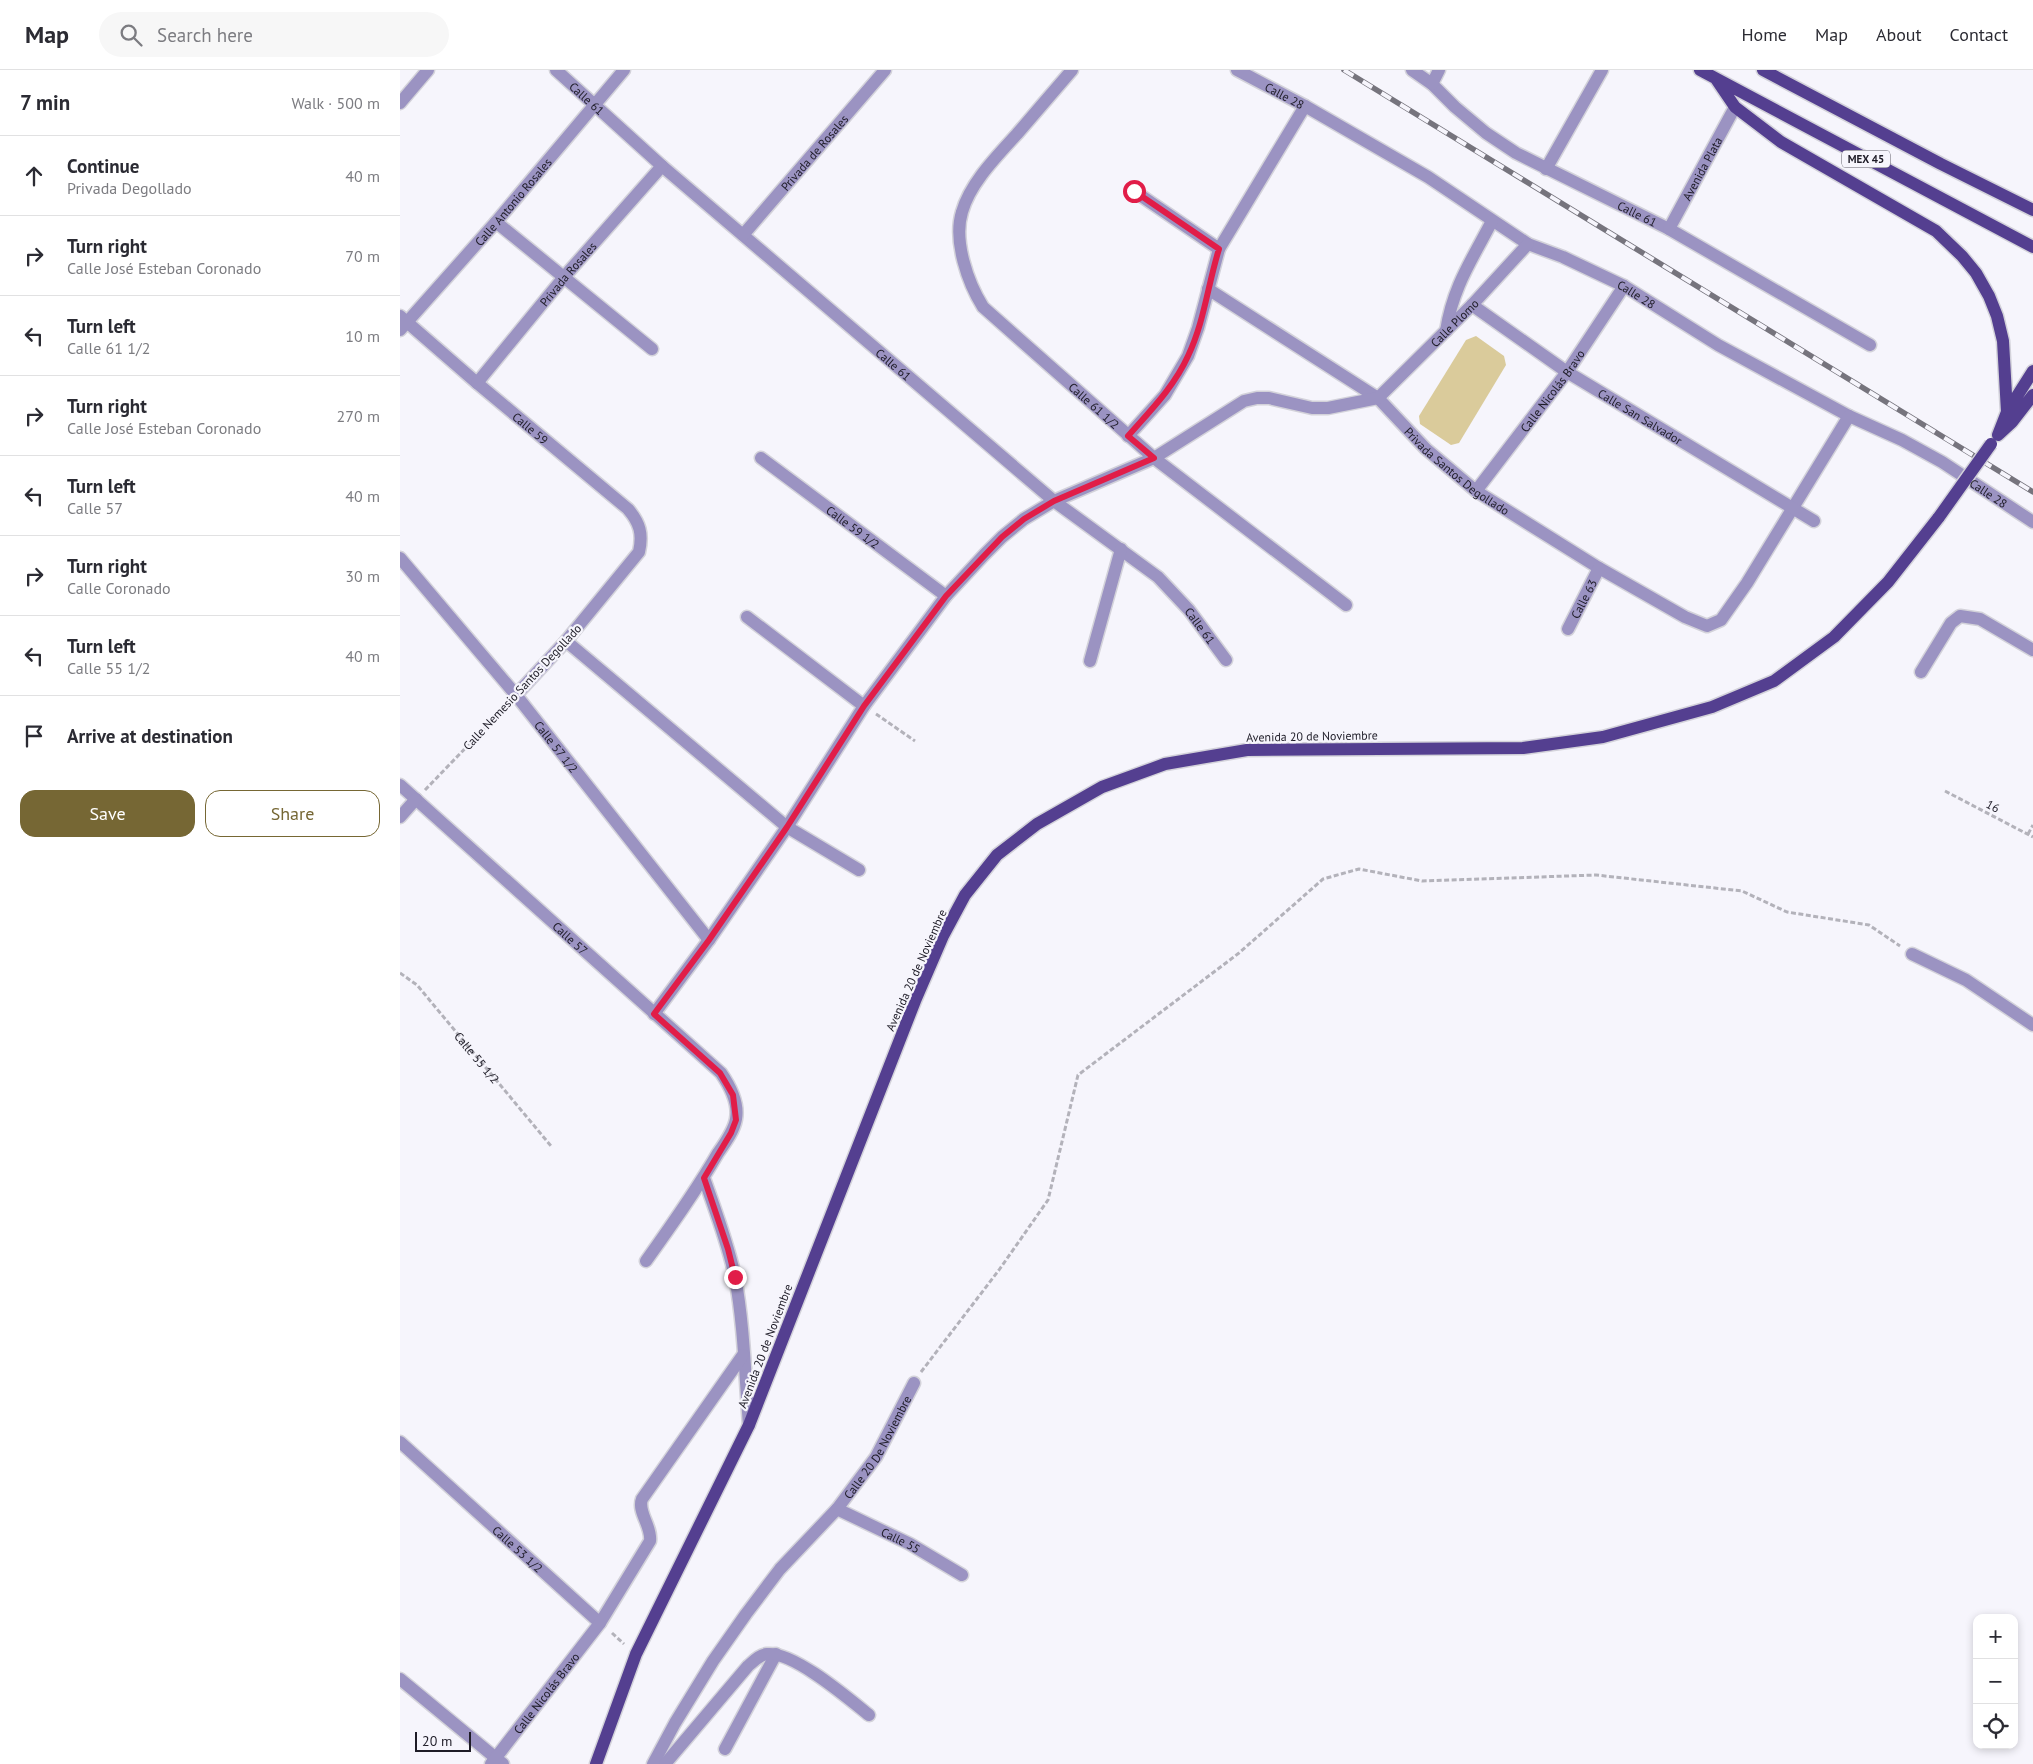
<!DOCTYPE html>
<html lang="en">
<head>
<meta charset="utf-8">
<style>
  :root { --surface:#fff; --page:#f7f7f7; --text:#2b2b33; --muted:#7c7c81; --line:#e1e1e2; --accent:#766734 }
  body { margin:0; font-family:"PT Sans",sans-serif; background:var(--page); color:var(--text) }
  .controls { position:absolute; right:15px; bottom:15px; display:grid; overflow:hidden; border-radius:10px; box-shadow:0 2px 8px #0003 }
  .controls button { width:45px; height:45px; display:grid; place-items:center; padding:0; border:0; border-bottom:1px solid var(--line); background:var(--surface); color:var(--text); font:25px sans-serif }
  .scale { position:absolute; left:15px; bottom:12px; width:56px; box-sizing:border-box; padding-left:5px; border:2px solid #1e1c27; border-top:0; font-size:14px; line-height:18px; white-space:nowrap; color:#1e1c27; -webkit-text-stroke:4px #f6f5fc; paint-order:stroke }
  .stop { position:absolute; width:15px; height:15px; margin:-11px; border:4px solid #e11d48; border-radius:50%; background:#fff }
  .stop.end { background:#e11d48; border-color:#fff; box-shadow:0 1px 5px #0008 }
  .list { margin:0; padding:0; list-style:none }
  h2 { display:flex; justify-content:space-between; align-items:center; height:65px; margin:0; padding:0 20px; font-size:21px }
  h2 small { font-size:16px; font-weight:400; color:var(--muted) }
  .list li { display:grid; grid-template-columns:32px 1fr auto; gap:15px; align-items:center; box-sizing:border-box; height:80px; padding:0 20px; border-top:1px solid var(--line) }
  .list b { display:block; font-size:19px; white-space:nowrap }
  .list p { margin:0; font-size:16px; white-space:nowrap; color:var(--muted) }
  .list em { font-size:16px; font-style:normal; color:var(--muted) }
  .actions { display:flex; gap:10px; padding:15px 20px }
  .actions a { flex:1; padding:11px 0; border:1px solid var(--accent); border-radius:15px; text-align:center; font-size:18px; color:var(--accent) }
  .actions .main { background:var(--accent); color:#fff }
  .icon { flex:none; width:28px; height:28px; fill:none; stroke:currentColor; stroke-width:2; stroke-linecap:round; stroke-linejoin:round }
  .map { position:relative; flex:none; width:1633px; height:1694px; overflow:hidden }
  header { display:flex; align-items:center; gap:30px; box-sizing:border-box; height:70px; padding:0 25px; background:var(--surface); border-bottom:1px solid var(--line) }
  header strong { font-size:24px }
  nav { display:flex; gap:28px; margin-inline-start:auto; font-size:18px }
  .search { width:350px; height:45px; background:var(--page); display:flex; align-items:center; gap:12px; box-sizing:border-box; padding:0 18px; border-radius:28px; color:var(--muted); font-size:19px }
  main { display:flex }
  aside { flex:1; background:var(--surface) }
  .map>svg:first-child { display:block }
  .green { fill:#dacb9b }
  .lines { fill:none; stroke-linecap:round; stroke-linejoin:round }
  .minor-casing { stroke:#d3d2da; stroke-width:15 }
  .major-casing { stroke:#d3d2da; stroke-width:15 }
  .path { stroke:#b3b2ba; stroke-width:3; stroke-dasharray:5 2.5; stroke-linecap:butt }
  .minor { stroke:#9b93c2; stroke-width:12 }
  .major { stroke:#543f90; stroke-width:12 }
  .rail-casing { stroke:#76747d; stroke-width:5.5 }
  .rail { stroke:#f6f5fc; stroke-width:4; stroke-dasharray:11; stroke-linecap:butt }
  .major-bridge-casing { stroke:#d3d2da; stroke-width:15; stroke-linecap:butt }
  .major-bridge { stroke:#543f90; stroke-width:12 }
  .route { stroke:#e11d48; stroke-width:6 }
  .labels { text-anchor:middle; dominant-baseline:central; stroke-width:4.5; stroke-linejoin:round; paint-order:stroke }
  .shield { fill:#f6f5fc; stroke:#5f5d67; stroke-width:1 }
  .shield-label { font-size:11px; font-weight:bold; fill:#1e1c27 }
  .street-label { font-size:12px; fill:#1e1c27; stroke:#f6f5fc }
</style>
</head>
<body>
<header>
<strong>Map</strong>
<div class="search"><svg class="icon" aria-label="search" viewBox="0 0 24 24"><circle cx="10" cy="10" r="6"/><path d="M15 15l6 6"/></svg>Search here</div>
<nav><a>Home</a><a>Map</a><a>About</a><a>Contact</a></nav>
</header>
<main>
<aside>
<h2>7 min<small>Walk · 500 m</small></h2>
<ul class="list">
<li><svg class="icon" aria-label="ahead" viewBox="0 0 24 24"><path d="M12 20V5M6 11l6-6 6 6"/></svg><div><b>Continue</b><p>Privada Degollado</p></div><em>40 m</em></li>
<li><svg class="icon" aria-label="right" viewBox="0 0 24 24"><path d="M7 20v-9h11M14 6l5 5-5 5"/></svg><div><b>Turn right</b><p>Calle José Esteban Coronado</p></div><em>70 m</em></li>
<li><svg class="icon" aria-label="left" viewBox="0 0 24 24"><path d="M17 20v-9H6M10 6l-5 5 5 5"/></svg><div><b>Turn left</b><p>Calle 61 1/2</p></div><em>10 m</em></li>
<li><svg class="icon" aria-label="right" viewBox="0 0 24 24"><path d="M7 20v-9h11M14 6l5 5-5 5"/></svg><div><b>Turn right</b><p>Calle José Esteban Coronado</p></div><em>270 m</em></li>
<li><svg class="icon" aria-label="left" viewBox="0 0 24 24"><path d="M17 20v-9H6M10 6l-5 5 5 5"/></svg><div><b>Turn left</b><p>Calle 57</p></div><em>40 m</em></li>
<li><svg class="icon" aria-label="right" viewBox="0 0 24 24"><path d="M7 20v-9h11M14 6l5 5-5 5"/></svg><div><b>Turn right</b><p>Calle Coronado</p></div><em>30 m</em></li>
<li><svg class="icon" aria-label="left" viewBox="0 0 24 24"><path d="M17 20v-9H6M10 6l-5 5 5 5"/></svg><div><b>Turn left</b><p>Calle 55 1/2</p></div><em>40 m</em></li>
<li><svg class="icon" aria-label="arrive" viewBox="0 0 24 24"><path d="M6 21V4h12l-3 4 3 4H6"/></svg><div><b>Arrive at destination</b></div></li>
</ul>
<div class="actions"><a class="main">Save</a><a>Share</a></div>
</aside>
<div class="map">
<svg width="1633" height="1694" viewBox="0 0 1633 1694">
  <rect width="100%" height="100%" fill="#f6f5fc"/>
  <path class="green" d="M1076 266 1104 286 1106 295 1059 373 1051 375 1020 354 1019 346 1066 270Z"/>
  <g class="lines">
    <g class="minor-casing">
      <g id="minor">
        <path id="s2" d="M156 0 262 96 654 431 758 507 789 540 826 590"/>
        <path id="s3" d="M672 0C654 21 635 43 617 64 597 86 570 113 562 142 553 171 568 213 583 237L754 388 946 535"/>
        <path id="s4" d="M837 0 905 36 1028 107 1128 174 1163 187 1224 216 1318 275 1449 346 1502 370 1542 392 1633 452"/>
        <path id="s5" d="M1012 0 1032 14 1055 37 1086 63 1116 83 1269 159 1470 275"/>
        <path d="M1032 14 1039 0"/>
        <path d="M0 33 28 0"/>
        <path d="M1146 99 1202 0"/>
        <path d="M734 121 819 179"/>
        <path d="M96 152 252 279"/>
        <path id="s6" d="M1269 159 1335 37"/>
        <path id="s7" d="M343 165 485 0"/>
        <path id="s8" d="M808 219 978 328 1026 379 1076 421 1199 498 1285 547 1307 556 1321 550 1347 513 1449 346"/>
        <path id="s9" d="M1072 235 1167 302 1414 451"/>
        <path id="s10" d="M0 246 77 313 228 439C240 453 243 464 239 482L166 571 116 625"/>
        <path id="s11" d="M0 260 96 152 224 0"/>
        <path d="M1046 261C1053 216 1072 190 1092 151"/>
        <path id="s12" d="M77 313 164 207 262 96"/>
        <path d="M728 366 765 325 788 286 798 258 819 179 905 36"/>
        <path id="s13" d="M361 388 546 526"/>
        <path id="s14" d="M1076 421 1167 302 1224 216"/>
        <path id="s15" d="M0 488 116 625 309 870"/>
        <path d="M347 547 464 636"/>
        <path id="s16" d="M1168 559 1199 498"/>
        <path d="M166 571 387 757 459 800"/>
        <path d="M690 591 721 479"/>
        <path d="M1521 602 1551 553 1560 546 1580 549 1633 580"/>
        <path id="s17" d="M0 715 321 1003C330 1016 339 1033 336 1049 334 1061 325 1073 318 1083 296 1121 271 1156 246 1191"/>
        <path d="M0 747 16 729"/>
        <path d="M1512 884 1566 910 1633 955"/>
        <path id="s18" d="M254 944 309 870 387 757 464 636 546 526 584 485 602 467 624 449 654 431 754 388 844 331 857 328H869L912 338H928L978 328 1072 235 1128 174"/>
        <path d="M304 1108C315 1140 328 1173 335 1207 344 1255 345 1306 349 1355"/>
        <path id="s19" d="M0 1372 200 1553"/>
        <path id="s20" d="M437 1439 510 1474 562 1505"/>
        <path d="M0 1609 103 1694"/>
        <path d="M325 1679 376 1584"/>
        <path id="s21" d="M91 1694 200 1553 250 1471C252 1456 237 1442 242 1429L343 1285"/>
        <path id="s22" d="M253 1694 275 1653 313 1591 346 1544 380 1499 437 1439 476 1387 514 1313"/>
        <path d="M265 1694 348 1596C354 1591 359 1585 367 1584 393 1581 449 1629 469 1645"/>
      </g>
    </g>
    <g class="major-casing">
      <path id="major" d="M1300 0 1633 177
        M1363 0 1541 94 1633 140
        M1316 9 1335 37 1381 72 1536 161 1562 186 1576 203 1589 226 1597 246 1603 271 1607 342
        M1599 364 1612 352 1633 325
        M1598 365 1607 342 1633 301
        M196 1694 236 1584 349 1355 515 931 543 866 565 825 597 785 637 754 702 717 765 694 847 680 1123 678 1203 667 1312 637 1374 611 1434 567 1488 512 1539 447"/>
    </g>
    <g class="path">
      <path d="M476 644 515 671"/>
      <path d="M25 720 106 636"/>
      <path d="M1545 721 1633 767"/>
      <path d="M1628 764 1633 755"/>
      <path id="s1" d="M0 903 17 915 151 1076"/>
      <path d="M521 1302 599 1200 648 1130 678 1005 839 883 923 809 959 799 1022 811 1196 805 1342 821 1387 842 1469 855 1500 876"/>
      <path d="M212 1563 224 1574"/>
    </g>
    <use href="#minor" class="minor"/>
    <use href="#major" class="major"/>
    <g class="rail-casing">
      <path id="rail" d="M944 0 1633 422"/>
    </g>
    <use href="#rail" class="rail"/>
    <g class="major-bridge-casing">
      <path id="major-bridge" d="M1539 447 1591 374"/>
    </g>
    <use href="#major-bridge" class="major-bridge"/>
  </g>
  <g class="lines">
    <path class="route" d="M335 1207 328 1179 304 1108 331 1063 336 1050 333 1025 320 1003 254 944 309 870 387 757 464 636 546 526 602 467 624 449 654 431 754 388 728 366C750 341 774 317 788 286 804 253 808 214 819 179L734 121"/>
  </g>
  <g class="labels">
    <rect class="shield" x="1442" y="80.5" width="48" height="17" rx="4"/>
    <g class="shield-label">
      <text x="1466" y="89">MEX 45</text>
    </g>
    <g class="street-label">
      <text stroke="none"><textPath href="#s4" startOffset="54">Calle 28</textPath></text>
      <text stroke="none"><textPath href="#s2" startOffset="42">Calle 61</textPath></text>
      <text stroke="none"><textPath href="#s7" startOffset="109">Privada de Rosales</textPath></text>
      <text stroke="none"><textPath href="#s6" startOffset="69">Avenida Plata</textPath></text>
      <text stroke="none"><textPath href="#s11" startOffset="171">Calle Antonio Rosales</textPath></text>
      <text stroke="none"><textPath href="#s5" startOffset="269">Calle 61</textPath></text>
      <text stroke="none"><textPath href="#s12" startOffset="142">Privada Rosales</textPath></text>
      <text stroke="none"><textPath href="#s4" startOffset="459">Calle 28</textPath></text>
      <text stroke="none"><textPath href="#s18" startOffset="1114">Calle Plomo</textPath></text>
      <text stroke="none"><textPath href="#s2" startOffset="448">Calle 61</textPath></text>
      <text stroke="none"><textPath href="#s14" startOffset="126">Calle Nicolás Bravo</textPath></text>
      <text stroke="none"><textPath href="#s3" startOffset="429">Calle 61 1/2</textPath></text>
      <text stroke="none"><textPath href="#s9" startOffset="202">Calle San Salvador</textPath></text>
      <text stroke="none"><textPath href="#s10" startOffset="172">Calle 59</textPath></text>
      <text stroke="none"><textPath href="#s8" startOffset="310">Privada Santos Degollado</textPath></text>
      <text stroke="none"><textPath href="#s4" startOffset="864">Calle 28</textPath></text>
      <text stroke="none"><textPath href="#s13" startOffset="115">Calle 59 1/2</textPath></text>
      <text stroke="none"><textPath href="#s16" startOffset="34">Calle 63</textPath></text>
      <text stroke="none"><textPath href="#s2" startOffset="852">Calle 61</textPath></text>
      <text transform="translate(122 617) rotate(-47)">Calle Nemesio Santos Degollado</text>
      <text transform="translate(912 666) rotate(-1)">Avenida 20 de Noviembre</text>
      <text stroke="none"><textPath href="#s15" startOffset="245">Calle 57 1/2</textPath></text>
      <text transform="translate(1593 736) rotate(28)">16</text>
      <text stroke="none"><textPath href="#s17" startOffset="229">Calle 57</textPath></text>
      <text transform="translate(516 900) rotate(-66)">Avenida 20 de Noviembre</text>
      <text stroke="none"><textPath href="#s1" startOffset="115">Calle 55 1/2</textPath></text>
      <text transform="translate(365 1276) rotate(-69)">Avenida 20 de Noviembre</text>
      <text stroke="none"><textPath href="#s22" startOffset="390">Calle 20 De Noviembre</textPath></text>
      <text stroke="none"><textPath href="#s20" startOffset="71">Calle 55</textPath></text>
      <text stroke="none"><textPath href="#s19" startOffset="159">Calle 53 1/2</textPath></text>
      <text stroke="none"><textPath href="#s21" startOffset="90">Calle Nicolás Bravo</textPath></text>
    </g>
  </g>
</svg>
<div class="controls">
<button>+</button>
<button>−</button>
<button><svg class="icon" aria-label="locate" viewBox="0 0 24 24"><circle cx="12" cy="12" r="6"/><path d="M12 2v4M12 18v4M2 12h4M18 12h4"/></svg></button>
</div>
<div class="scale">20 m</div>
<div class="stop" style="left:734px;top:121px"></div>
<div class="stop end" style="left:335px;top:1207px"></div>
</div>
</main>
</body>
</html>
